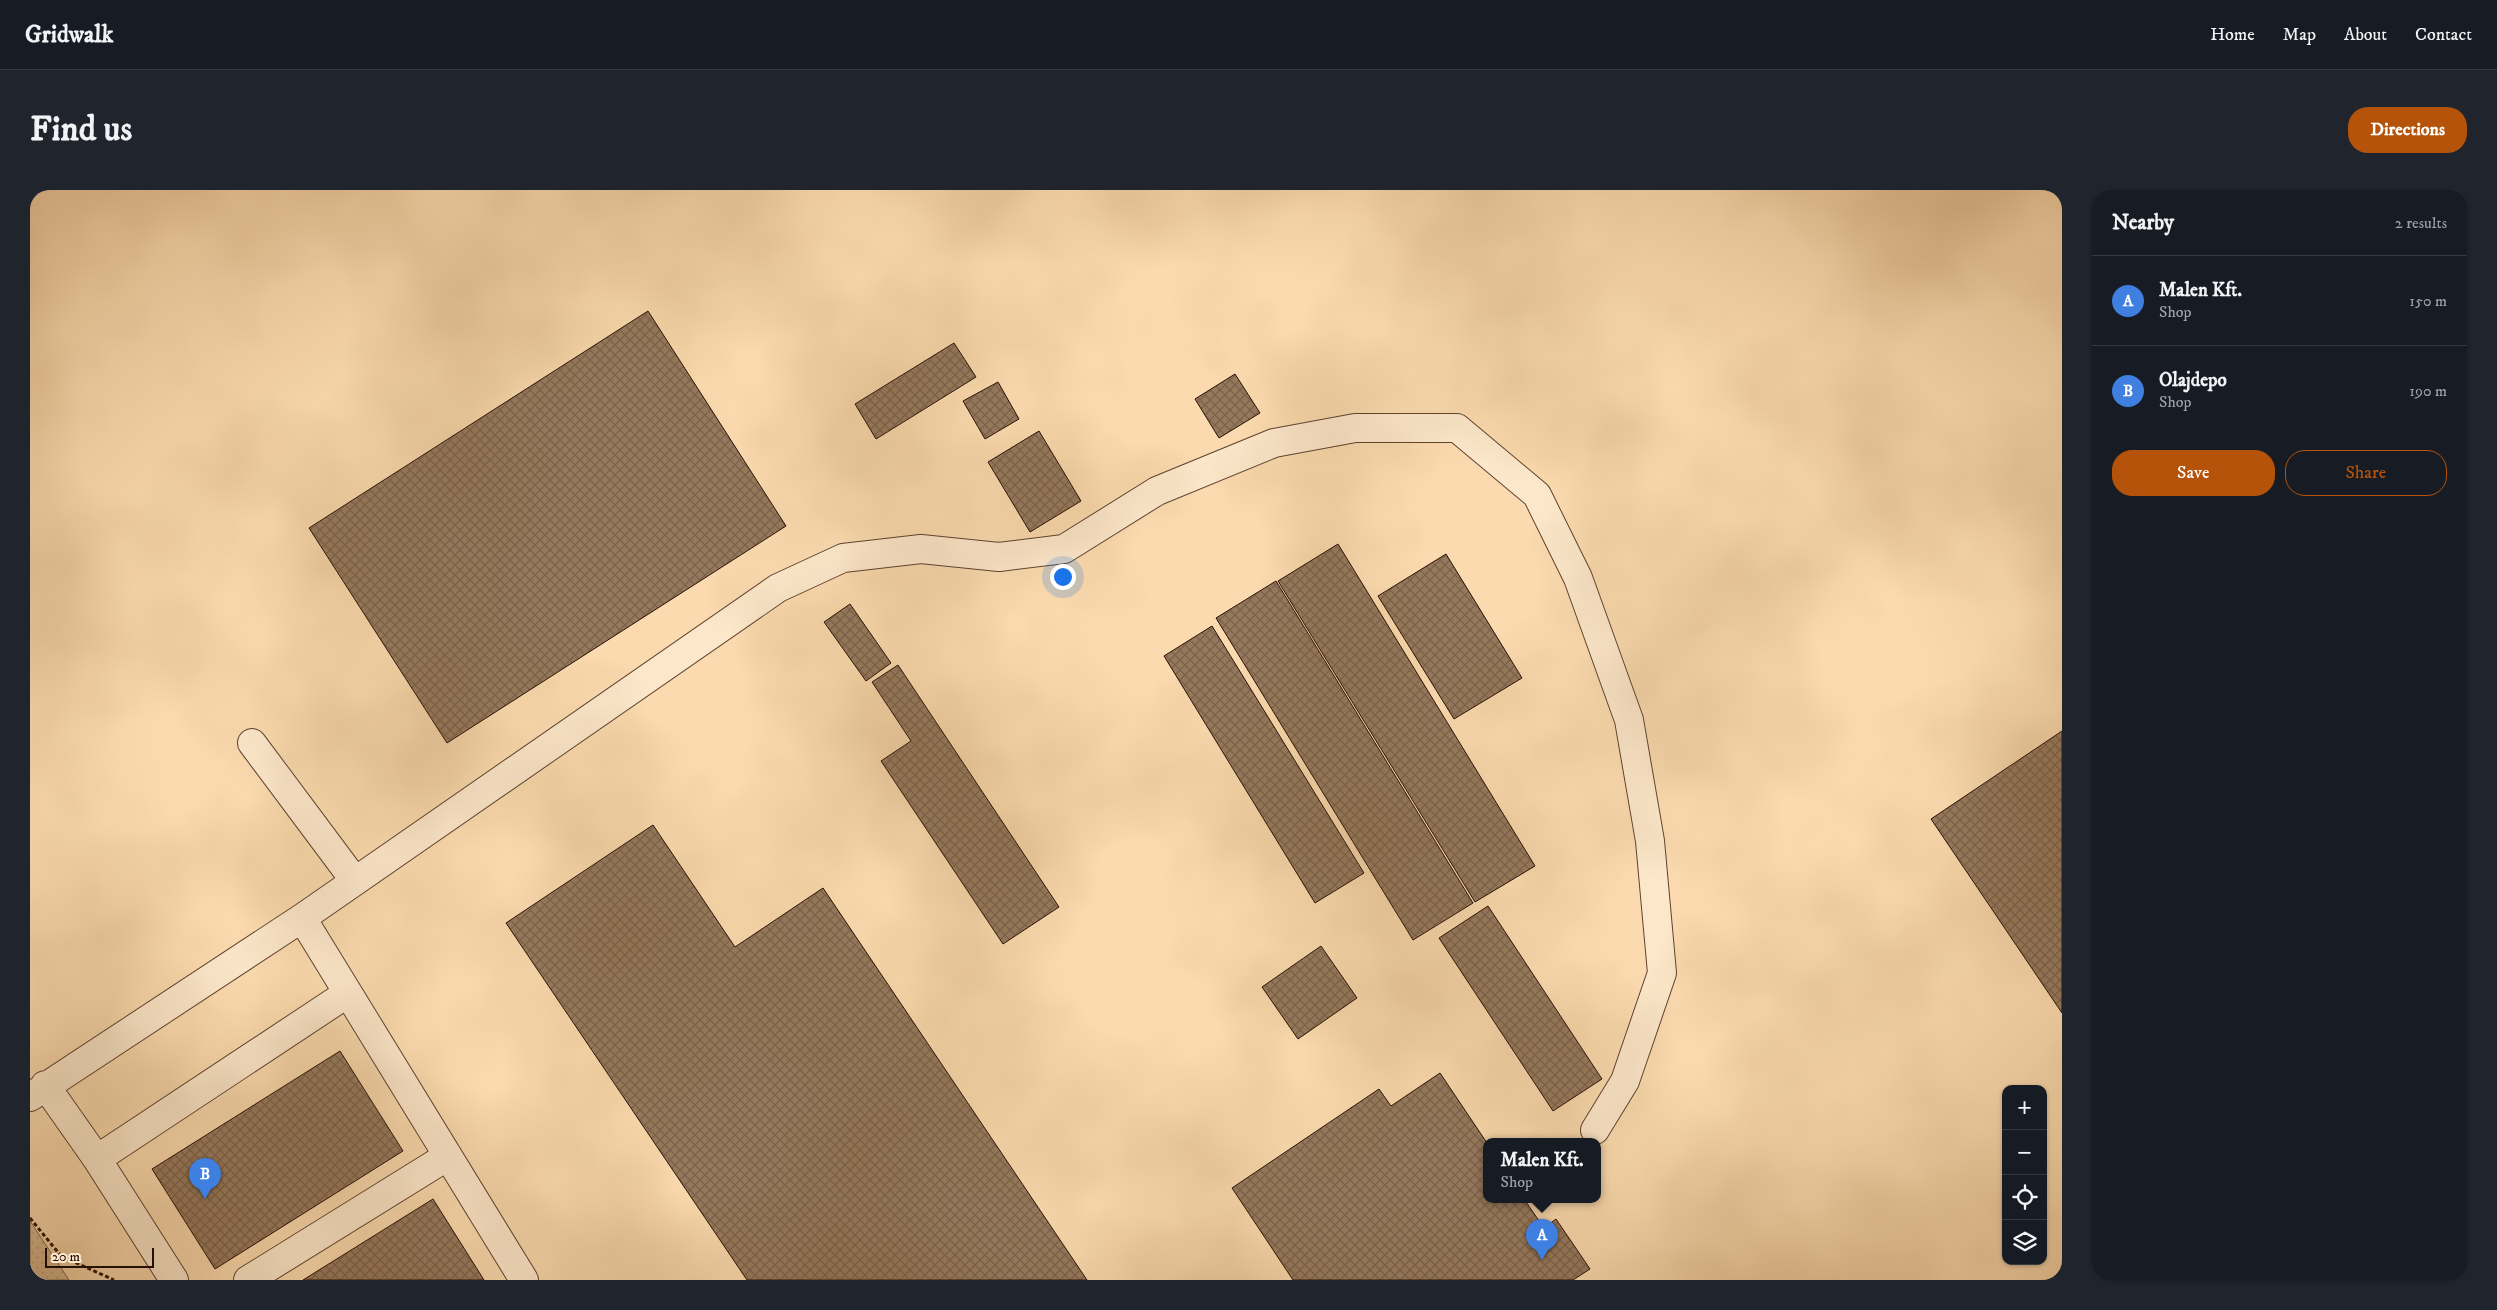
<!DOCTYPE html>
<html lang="en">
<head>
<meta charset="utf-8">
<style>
  :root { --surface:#171b24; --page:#20242c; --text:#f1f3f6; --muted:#9ea1a6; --line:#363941; --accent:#b45309 }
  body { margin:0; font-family:"IM FELL DW Pica",serif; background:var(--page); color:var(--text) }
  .controls { position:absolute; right:15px; bottom:15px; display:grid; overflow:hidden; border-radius:10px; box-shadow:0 1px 4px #0004 }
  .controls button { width:45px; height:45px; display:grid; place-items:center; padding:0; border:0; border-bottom:1px solid var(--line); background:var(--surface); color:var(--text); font:25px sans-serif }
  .scale { position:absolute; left:15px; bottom:12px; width:109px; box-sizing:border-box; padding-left:5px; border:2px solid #291005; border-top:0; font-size:14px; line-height:18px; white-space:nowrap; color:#291005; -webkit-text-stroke:4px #fce7ca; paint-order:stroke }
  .you { position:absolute; left:1032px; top:386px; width:18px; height:18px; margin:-12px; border:4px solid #fff; border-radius:50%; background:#1a73e8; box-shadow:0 0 0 8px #1a73e833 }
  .badge { display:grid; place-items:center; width:32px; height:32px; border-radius:50%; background:var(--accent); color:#fff; font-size:16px; font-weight:700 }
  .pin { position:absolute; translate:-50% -41px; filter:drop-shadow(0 1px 2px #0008) }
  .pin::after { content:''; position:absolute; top:26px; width:18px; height:15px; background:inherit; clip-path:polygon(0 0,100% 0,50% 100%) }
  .popup { position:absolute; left:1453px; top:948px; width:118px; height:65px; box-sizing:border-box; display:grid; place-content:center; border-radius:10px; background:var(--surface); filter:drop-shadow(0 1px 4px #0005); font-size:16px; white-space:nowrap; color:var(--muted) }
  .popup b { font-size:19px; color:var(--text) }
  .popup::after { content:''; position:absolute; left:50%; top:100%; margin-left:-10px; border:10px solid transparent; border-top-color:var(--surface) }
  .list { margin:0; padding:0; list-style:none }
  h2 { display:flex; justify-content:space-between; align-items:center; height:65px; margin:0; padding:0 20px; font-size:21px }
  h2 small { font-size:16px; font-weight:400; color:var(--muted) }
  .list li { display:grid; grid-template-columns:32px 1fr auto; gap:15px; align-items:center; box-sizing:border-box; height:90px; padding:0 20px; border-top:1px solid var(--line) }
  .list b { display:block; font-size:19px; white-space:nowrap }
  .list p { margin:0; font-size:16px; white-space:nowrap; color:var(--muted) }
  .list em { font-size:16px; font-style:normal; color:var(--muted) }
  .actions { display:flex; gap:10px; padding:15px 20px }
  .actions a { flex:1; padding:11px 0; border:1px solid var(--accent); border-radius:20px; text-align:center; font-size:18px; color:var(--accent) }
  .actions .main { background:var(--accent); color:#fff }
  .icon { flex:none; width:28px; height:28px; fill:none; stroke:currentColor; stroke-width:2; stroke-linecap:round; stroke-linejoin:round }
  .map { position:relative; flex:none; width:2032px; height:1090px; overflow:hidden; border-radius:20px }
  header { display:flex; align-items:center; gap:30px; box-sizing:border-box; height:70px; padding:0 25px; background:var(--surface); border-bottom:1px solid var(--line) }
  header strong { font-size:24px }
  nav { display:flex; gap:28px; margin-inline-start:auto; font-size:18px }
  .intro { display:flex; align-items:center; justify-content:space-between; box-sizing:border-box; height:120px; padding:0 30px }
  h1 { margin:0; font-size:35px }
  .button { padding:12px 22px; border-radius:20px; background:var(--accent); color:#fff; font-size:18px; font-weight:700 }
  main { display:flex; gap:30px; padding:0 30px }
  aside { flex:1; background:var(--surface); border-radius:20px; box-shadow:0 1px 4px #0004 }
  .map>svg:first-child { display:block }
  .grass { fill:url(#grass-dots); stroke:#80644b }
  .building { fill:url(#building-cross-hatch); stroke:#291005 }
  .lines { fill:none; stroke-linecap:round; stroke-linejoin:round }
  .minor-casing { stroke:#5d422f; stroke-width:30 }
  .path { stroke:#291005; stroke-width:3; stroke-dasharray:4 2.5; stroke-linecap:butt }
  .minor { stroke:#fce7ca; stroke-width:28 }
</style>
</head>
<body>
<header>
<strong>Gridwalk</strong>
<nav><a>Home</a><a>Map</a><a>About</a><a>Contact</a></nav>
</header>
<div class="intro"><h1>Find us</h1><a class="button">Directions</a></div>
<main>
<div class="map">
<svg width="2032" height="1090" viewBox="0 0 2032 1090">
  <defs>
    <pattern id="grass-dots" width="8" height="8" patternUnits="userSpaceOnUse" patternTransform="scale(1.25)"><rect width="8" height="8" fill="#d6b891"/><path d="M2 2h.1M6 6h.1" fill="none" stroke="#b89d7c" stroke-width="1.8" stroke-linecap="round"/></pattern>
    <pattern id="building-cross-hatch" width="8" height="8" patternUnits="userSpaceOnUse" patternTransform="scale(1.25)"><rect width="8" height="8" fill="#96795d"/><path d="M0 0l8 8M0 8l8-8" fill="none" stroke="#7a624b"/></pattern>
  </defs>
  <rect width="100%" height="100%" fill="#fadaae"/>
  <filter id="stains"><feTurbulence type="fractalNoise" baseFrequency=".004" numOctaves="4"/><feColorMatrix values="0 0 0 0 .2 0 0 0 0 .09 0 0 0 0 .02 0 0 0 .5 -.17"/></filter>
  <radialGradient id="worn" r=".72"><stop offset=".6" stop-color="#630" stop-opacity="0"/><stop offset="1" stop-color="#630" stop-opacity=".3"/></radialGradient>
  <path class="grass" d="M0 1031 39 1090H0Z"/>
  <path class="building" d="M618 121 756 336 417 553 279 338Z
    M924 153 946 187 846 249 825 214Z
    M1205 184 1230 223 1189 248 1165 209Z
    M968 192 989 229 955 249 933 211Z
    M1009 241 1051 311 1000 342 958 272Z
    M1308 354 1505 676 1445 712 1248 391Z
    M1416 364 1492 488 1424 529 1348 406Z
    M1246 391 1443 713 1383 750 1186 428Z
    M820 414 861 473 836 491 794 432Z
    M1182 436 1334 683 1285 713 1134 466Z
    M868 475 1029 717 973 754 851 571 881 551 842 492Z
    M2032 541V823L1901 629Z
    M623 635 705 757 793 698 1057 1090H717L476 733Z
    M1458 716 1572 889 1523 921 1409 748Z
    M1291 756 1327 808 1268 849 1232 797Z
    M310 861 373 961 185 1079 122 979Z
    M1410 883 1457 953V1009H1494L1514 1038 1526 1029 1560 1079 1543 1090H1263L1202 998 1349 899 1361 916Z
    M403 1009 454 1090H273Z"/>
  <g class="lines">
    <g class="minor-casing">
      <path id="minor" d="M222 553 325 691
        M272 728 494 1090
        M15 895 67 969 144 1090
        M0 907 272 728 748 398 813 368 891 359 969 367 1034 359 1127 301 1244 253 1325 238H1427L1507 305 1548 388 1599 530 1620 651 1632 783 1595 891 1565 940
        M67 969 318 803
        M218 1090 418 966"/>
    </g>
    <path class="path" d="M0 1028 31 1066 84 1090"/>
    <use href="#minor" class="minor"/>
  </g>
  <rect width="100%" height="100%" filter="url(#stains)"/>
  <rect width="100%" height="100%" fill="url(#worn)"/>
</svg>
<div class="controls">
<button>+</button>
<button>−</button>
<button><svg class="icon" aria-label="locate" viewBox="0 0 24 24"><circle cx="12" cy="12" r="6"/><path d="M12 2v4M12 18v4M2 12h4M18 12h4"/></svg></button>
<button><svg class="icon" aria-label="layers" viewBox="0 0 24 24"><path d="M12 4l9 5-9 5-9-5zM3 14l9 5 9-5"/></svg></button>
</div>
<div class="scale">20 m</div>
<div class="you"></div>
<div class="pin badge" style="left:1512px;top:1070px;background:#3f7fe0">A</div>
<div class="popup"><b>Malen Kft.</b>Shop</div>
<div class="pin badge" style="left:175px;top:1009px;background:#3f7fe0">B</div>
</div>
<aside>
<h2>Nearby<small>2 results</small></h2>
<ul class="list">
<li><span class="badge" style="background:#3f7fe0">A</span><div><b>Malen Kft.</b><p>Shop</p></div><em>150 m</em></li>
<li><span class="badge" style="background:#3f7fe0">B</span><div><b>Olajdepo</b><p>Shop</p></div><em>190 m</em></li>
</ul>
<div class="actions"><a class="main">Save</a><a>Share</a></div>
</aside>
</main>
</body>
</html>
